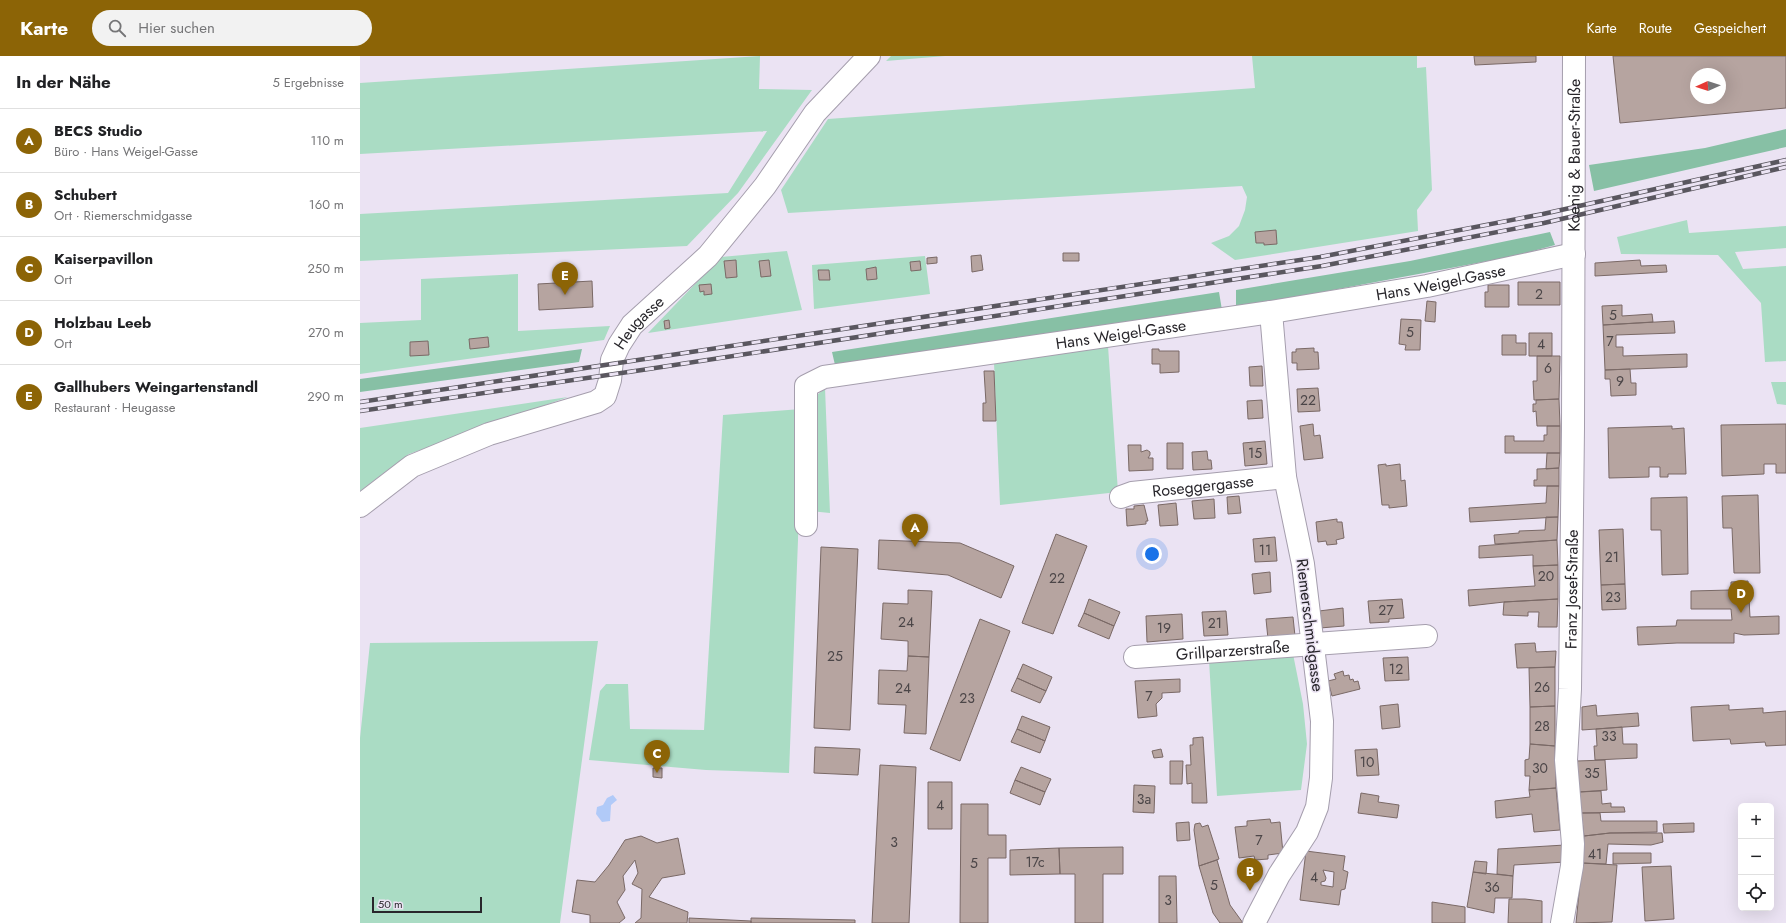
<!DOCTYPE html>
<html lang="de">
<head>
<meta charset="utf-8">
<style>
  :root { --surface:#fff; --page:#f2f2f2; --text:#202124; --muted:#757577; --line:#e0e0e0; --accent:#8c6406 }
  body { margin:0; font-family:Jost,sans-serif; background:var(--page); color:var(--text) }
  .controls { position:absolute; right:12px; bottom:12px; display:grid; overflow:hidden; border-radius:6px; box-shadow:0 4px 16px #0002 }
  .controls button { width:36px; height:36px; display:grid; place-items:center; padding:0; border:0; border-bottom:1px solid var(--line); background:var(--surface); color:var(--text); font:20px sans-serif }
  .compass { position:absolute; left:1330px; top:12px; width:36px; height:36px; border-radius:50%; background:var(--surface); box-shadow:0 4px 16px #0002; rotate:267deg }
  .scale { position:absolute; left:12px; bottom:10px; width:110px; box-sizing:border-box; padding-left:4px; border:2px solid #28262b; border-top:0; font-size:11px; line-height:14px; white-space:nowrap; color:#28262b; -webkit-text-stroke:3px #ebe3f3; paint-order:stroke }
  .you { position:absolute; left:792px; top:498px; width:14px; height:14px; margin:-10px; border:3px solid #fff; border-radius:50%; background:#1a73e8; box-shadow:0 0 0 6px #1a73e833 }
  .badge { display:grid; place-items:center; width:26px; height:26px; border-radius:50%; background:var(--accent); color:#fff; font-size:13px; font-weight:700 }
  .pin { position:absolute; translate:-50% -33px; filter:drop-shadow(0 1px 2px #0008) }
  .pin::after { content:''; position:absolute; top:21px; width:14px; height:12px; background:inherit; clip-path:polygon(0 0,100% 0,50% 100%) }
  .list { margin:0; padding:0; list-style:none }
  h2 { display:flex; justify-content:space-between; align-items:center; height:52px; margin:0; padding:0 16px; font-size:17px }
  h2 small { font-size:13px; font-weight:400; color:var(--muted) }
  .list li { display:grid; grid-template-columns:26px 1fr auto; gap:12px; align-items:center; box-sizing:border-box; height:64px; padding:0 16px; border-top:1px solid var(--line) }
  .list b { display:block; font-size:15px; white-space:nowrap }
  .list p { margin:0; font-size:13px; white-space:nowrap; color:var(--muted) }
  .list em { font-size:13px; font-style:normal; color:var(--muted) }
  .icon { flex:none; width:22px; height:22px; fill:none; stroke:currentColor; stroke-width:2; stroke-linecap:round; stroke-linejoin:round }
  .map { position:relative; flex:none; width:1426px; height:867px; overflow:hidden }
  header { display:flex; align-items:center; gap:24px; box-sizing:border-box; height:56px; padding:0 20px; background:var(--accent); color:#fff }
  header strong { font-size:19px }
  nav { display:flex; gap:22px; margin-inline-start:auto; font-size:14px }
  .search { width:280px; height:36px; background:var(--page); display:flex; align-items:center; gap:10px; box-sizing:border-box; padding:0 14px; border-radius:22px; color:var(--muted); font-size:15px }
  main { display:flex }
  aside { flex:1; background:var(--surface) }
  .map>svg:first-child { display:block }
  .green { fill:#aadcc4 }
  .forest { fill:#87c0a5 }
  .water { fill:#b1caf8 }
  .building { fill:#b6a4a0; stroke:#7a6966; fill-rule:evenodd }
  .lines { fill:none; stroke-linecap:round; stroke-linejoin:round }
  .minor-casing { stroke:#a59ead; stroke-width:24 }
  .minor { stroke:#fff; stroke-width:22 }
  .rail-casing { stroke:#5a575f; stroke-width:4.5 }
  .rail { stroke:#ebe3f3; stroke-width:3; stroke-dasharray:9; stroke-linecap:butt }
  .labels { text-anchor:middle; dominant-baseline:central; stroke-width:3; stroke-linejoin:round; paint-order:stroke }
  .number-label { font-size:14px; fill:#4c4648 }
  .street-label { font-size:16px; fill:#28262b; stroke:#ebe3f3 }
</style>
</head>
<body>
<header>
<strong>Karte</strong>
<div class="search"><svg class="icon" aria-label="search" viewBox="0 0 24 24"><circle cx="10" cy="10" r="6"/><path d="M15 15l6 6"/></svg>Hier suchen</div>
<nav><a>Karte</a><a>Route</a><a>Gespeichert</a></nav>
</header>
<main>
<aside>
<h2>In der Nähe<small>5 Ergebnisse</small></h2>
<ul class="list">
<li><span class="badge">A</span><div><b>BECS Studio</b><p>Büro · Hans Weigel-Gasse</p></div><em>110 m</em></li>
<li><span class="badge">B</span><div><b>Schubert</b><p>Ort · Riemerschmidgasse</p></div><em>160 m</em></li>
<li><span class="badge">C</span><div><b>Kaiserpavillon</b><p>Ort</p></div><em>250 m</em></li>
<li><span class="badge">D</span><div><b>Holzbau Leeb</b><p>Ort</p></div><em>270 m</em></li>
<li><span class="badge">E</span><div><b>Gallhubers Weingartenstandl</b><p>Restaurant · Heugasse</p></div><em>290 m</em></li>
</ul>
</aside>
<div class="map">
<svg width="1426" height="867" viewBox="0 0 1426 867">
  <rect width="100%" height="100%" fill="#ebe3f3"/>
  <path class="green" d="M400 0 399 33 452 34 378 137 327 190 0 205V158L368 137 407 75 0 98V27Z
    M531 0H585L526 5Z
    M892 0H1057V12L1066 11 1072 134 1057 154 1058 175 875 204 851 187 869 180 879 170 885 154 887 141 882 130 428 157 421 134 468 63 895 32Z
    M1327 164 1329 177 1426 170V192L1375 196 1383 213 1426 210V305L1405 306 1401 247 1358 199 1261 198 1257 181Z
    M427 195 442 254 288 277 361 201Z
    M565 200 570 238 454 253 452 209Z
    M158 218V275L250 270 244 284 0 318V267L61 264V223Z
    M748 290 758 436 640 449 634 307Z
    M1411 326H1426V349L1417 348Z
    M465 332 470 457 450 455 455 341Z
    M208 341 49 398 0 435V372Z
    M441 353 438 484 429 717 346 714 229 704 240 635 246 628H268L270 673 344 674 363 359Z
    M238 585 200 867H0V682L10 587Z
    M933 598 943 648 947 688 941 734 857 740 849 604Z"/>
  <path class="forest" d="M1426 73V91L1234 135 1229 109 1345 92Z
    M1190 176 1195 189 1155 200 876 252V234L1050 205Z
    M859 236 862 254 475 309 472 296Z
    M222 293 219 306 0 336V323Z"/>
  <path class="water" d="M253 739 257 744 251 749 250 765 242 766 236 758 237 751 243 749 247 742Z"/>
  <path class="building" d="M1114 0H1176V6L1115 9Z
    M1253 0H1426V52L1260 67ZM1336 18H1360V42H1336Z
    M916 174 917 188 904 189V187H896L895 176Z
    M703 197H719V205H703Z
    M621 199 623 214 612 216 611 200Z
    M577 201V207L567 208V202Z
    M376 204 377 221 366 222 364 205Z
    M409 204 411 220 401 221 399 205Z
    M1280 204 1281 210 1306 209 1307 216 1235 220V207Z
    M560 205 561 214 551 215 550 206Z
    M516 211 517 223 507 224 506 213Z
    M458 214H469L470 224H459Z
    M232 225 233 251 179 254 178 228Z
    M1158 226H1200V249H1158Z
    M351 228 352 238 344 239V235L340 236 339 229Z
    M1128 229H1149V251H1125V236H1128Z
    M1067 245 1076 246 1075 266 1065 265Z
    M1262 249V260L1292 258 1293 266 1243 269 1242 250Z
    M1041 263 1061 264 1060 294H1045L1046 289 1039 288Z
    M309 264 310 272 305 273 304 265Z
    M1314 265 1315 277 1256 279V291H1263V300L1327 298V311L1245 314 1243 269Z
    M1169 277H1192V300H1169Z
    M1142 279H1156V287H1166V299H1142Z
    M128 281 129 291 110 293 109 283Z
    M68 285 69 299 50 300V286Z
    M954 292V296H958L959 313 937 314V307H932V296H936V293Z
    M792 293H799V295H819V316L800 317V308H792Z
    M1177 300H1200L1199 343 1174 344 1173 325H1177Z
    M902 310 903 330H890L889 311Z
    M1270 313 1271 327H1276V339L1251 340 1250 323H1245V314Z
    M624 315H634L636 365H623V347H626Z
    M958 332 960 355 938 356 937 333Z
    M1199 343 1200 370H1177L1176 355 1173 356V348H1176V344Z
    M902 344 903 362 888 363 887 345Z
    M953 368 954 380 960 379 963 402 944 404 940 370Z
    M1426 368V417H1416V408H1404V418L1362 420 1361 369Z
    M1187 370H1200V397H1145V380H1154V385H1184V379H1187Z
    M1312 370V373L1324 372 1326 418H1308V421H1300V411H1289V421L1249 422 1248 372Z
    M905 385 907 408 885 410 883 387Z
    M807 387H823V413H807Z
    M768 389H781V396L787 394 790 396V399L788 402H793V414L769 415Z
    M847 395 848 404H851L852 413 833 414 832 396Z
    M1187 397H1200L1199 412 1186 413Z
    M1026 408V410L1040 408 1041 425 1045 424 1047 450 1029 452V449H1022L1018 409Z
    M1199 412V430H1174V424H1177V413Z
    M1187 430H1199L1198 461 1110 466 1109 452 1186 447Z
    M1398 439 1400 517H1374L1372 472H1363L1362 440Z
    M879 440 881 457 868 458 867 441Z
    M1327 441 1328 518 1302 519 1301 474H1291V442Z
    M854 443 855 462 834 463 832 445Z
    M816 447 818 469 800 470 798 449Z
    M784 449 788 465H786V468L767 470 766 453H774V450Z
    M1186 461H1198L1197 484 1135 488 1134 479 1159 477V475L1185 474Z
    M977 463V466H982L984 482 976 484 977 488 967 489 966 485 958 486 956 466Z
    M1263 473 1265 528 1241 529 1239 474Z
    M696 478 727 490 693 578 662 567Z
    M915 481 917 505 895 506 893 483Z
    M519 484 600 487 654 510 641 542 588 519 518 513Z
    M1197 484 1198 509 1173 510V499L1119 502V490Z
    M461 491 498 493 490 674 454 672Z
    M1198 509V543L1144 546 1109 550 1108 534 1175 530 1173 510Z
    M910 516 911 536 894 538 892 518Z
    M1388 525 1390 561 1419 560V578L1384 579 1374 577V587H1317L1278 589 1277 571 1316 570 1317 564H1372L1371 553H1331V535L1371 534V526Z
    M1265 528 1266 553 1242 554 1241 529Z
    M548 534 572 535 569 601 548 600V585L521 583 523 547 548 548Z
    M729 543 760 556 754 570 724 557Z
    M1042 543 1044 562 1029 563V566L1010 567 1008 545Z
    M1198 543 1197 571H1178L1179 556H1168V560L1143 559 1144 546Z
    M983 552 984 570 960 572 959 555Z
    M866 555 868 579 844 580 842 556Z
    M724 557 754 570 749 583 718 570Z
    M822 558 823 583 787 586 786 560Z
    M933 561 935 580 908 583 906 563Z
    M620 563 650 575 600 705 570 693Z
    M1175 587 1176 596 1196 595 1195 611 1157 612 1155 588Z
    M548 600 569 601 566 678 544 677 546 649 518 648 519 614 547 615Z
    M1048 601 1049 624 1025 625 1023 602Z
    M663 608 692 621 686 635 657 622Z
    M1195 611V650L1170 651 1169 612Z
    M983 615 984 620 989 619 990 624 993 623 994 626 998 625 1000 633 972 640 968 625 976 623 974 618Z
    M657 622 686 635 680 647 651 635Z
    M820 623V636L802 637V642L796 648 797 660 778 662 775 625Z
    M1038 648 1040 671 1022 673 1020 650Z
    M1236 649 1237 660 1278 657 1279 670 1222 674V651Z
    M1369 649V654L1403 652V657L1426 655V689L1406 690 1405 686 1371 688 1370 683 1333 685 1331 651Z
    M1195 650V690L1170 688V651Z
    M662 660 690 671 685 685 657 673Z
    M1262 671 1263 688H1277V702L1235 704 1234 690H1237L1236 673Z
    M657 673 685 685 680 697 651 686Z
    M843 681 847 747H832V727L827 728 826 709H831L830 689H833V682Z
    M1170 688 1195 690 1196 732 1169 734 1170 720H1165V704L1169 703Z
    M455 691 500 693 498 719 454 717Z
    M801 693 803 701 794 702 792 695Z
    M1017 693 1019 719 997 720 995 694Z
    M1245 704 1247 734 1219 736 1217 705Z
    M810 705H823L822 728H810Z
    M520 709 556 711 549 867H512Z
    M661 711 691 723 685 736 655 724Z
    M293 712H302V722L293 721Z
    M655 724 685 736 680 749 650 737Z
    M568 726H592V773H568Z
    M774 729 795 730 794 757 773 756Z
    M1196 732 1200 774 1174 776 1172 758 1136 762 1135 745 1170 741 1169 734Z
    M1241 735 1242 748 1251 747V751H1264L1265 756 1221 757 1219 736Z
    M1001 737 1019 740 1018 746 1039 749 1037 762 998 757Z
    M601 748H628V779H646V802H628V867H600Z
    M1221 757H1240L1241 765H1297V776L1250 777 1224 780Z
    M910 763 911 767 920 766 923 797 908 799V803L895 804 894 800 879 802 875 771 887 770V765Z
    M829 766 830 784 817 785 816 767Z
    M840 767 842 771 848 769 859 803 839 810 834 774 835 768Z
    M1334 767V776L1304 777 1303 768Z
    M1250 777H1302L1303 786 1291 789 1248 788 1246 808 1222 807 1224 780Z
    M281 780 297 787 318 782 325 818 302 822 289 841 328 856 327 867H275L281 862 282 833 272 828 278 817 275 804 263 820 265 834 257 846 265 862 259 867H230V859L212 856 217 824 235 826 249 809 265 784Z
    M1205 789 1206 806 1154 809 1153 820 1137 818 1138 793Z
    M763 791V818H743V867H715V818H700L699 792Z
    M699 792 700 818 650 819V794Z
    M946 795 985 800 983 814 988 816 985 833 981 834 979 849 940 844ZM963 814 974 816 973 831 961 829V826L965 825 966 822Z
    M1253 797H1291V807L1253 808Z
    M857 804 870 849 883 867H860L853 857 839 810Z
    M1115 805 1127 806 1126 818 1113 816Z
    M1222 807 1257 809 1252 866 1216 867Z
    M1311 810 1314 863 1285 865 1282 811Z
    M1113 816 1153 820 1152 842H1135L1134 857 1107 851Z
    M799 820H816L817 867H799Z
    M1149 843H1165L1182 845V867H1148Z
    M1072 846 1105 851V867H1072Z
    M329 862 391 865V867H329Z
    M391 862 495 864V867H391Z"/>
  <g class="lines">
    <g class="minor-casing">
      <g id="minor">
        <path id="s1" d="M761 441 772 437 925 421"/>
        <path id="s2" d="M0 450 52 410 129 378 236 346 245 340 250 324 252 304 259 289 272 269 348 200 405 130 455 57 509 0"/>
        <path id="s3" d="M446 469V330L464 321 911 256 1067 230 1214 198"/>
        <path id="s4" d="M775 601 1066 580"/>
        <path d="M894 867 919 819 947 776 957 751 961 722 962 665 943 508 925 421 911 256"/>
        <path id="s5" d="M1202 867 1212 810 1213 788 1206 704 1210 633 1213 372 1214 0"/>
      </g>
    </g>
    <use href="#minor" class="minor"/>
    <g class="rail-casing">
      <path id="rail" d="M0 346 960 201 1183 158 1426 104
        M0 355 282 314 962 210 1184 167 1426 111"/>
    </g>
    <use href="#rail" class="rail"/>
  </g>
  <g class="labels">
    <g class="number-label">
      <text x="1179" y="238">2</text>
      <text x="1253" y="259">5</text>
      <text x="1050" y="276">5</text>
      <text x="1250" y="285">7</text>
      <text x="1181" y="288">4</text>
      <text x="1188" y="312">6</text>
      <text x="1260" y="325">9</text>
      <text x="948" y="344">22</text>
      <text x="895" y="397">15</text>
      <text x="905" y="494">11</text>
      <text x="1252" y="501">21</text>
      <text x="1186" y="520">20</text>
      <text x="697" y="522">22</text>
      <text x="1253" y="541">23</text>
      <text x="1026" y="554">27</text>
      <text x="546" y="566">24</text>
      <text x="855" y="567">21</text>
      <text x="804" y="572">19</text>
      <text x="475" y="600">25</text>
      <text x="1036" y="613">12</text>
      <text x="1182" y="631">26</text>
      <text x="543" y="632">24</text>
      <text x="789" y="640">7</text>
      <text x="607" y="642">23</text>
      <text x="1182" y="670">28</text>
      <text x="1249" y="680">33</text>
      <text x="1007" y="706">10</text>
      <text x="1180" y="712">30</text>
      <text x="1232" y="717">35</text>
      <text x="784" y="743">3a</text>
      <text x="580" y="749">4</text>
      <text x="899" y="784">7</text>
      <text x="534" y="786">3</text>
      <text x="1235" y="798">41</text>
      <text x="675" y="806">17c</text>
      <text x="614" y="807">5</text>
      <text x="954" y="821">4</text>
      <text x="854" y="829">5</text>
      <text x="1132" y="831">36</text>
      <text x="808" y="844">3</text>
    </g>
    <g class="street-label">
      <text stroke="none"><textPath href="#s5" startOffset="769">Koenig &amp; Bauer-Straße</textPath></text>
      <text stroke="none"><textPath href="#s3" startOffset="783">Hans Weigel-Gasse</textPath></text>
      <text stroke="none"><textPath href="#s2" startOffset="355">Heugasse</textPath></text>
      <text stroke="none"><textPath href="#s3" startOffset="459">Hans Weigel-Gasse</textPath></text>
      <text stroke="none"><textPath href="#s1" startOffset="83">Roseggergasse</textPath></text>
      <text stroke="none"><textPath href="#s5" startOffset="335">Franz Josef-Straße</textPath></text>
      <text transform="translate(950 569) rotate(83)">Riemerschmidgasse</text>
      <text stroke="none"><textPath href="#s4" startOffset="98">Grillparzerstraße</textPath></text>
    </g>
  </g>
</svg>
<div class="controls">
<button>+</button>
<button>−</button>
<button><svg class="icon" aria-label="locate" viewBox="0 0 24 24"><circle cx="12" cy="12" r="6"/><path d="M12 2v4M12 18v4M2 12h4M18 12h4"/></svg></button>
</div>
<svg class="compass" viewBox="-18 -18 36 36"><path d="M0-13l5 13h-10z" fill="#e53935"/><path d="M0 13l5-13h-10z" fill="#757577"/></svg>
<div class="scale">50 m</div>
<div class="you"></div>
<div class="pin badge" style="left:555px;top:491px">A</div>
<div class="pin badge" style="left:890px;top:835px">B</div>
<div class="pin badge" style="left:297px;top:717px">C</div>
<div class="pin badge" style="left:1381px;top:557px">D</div>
<div class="pin badge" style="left:205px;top:239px">E</div>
</div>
</main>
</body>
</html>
